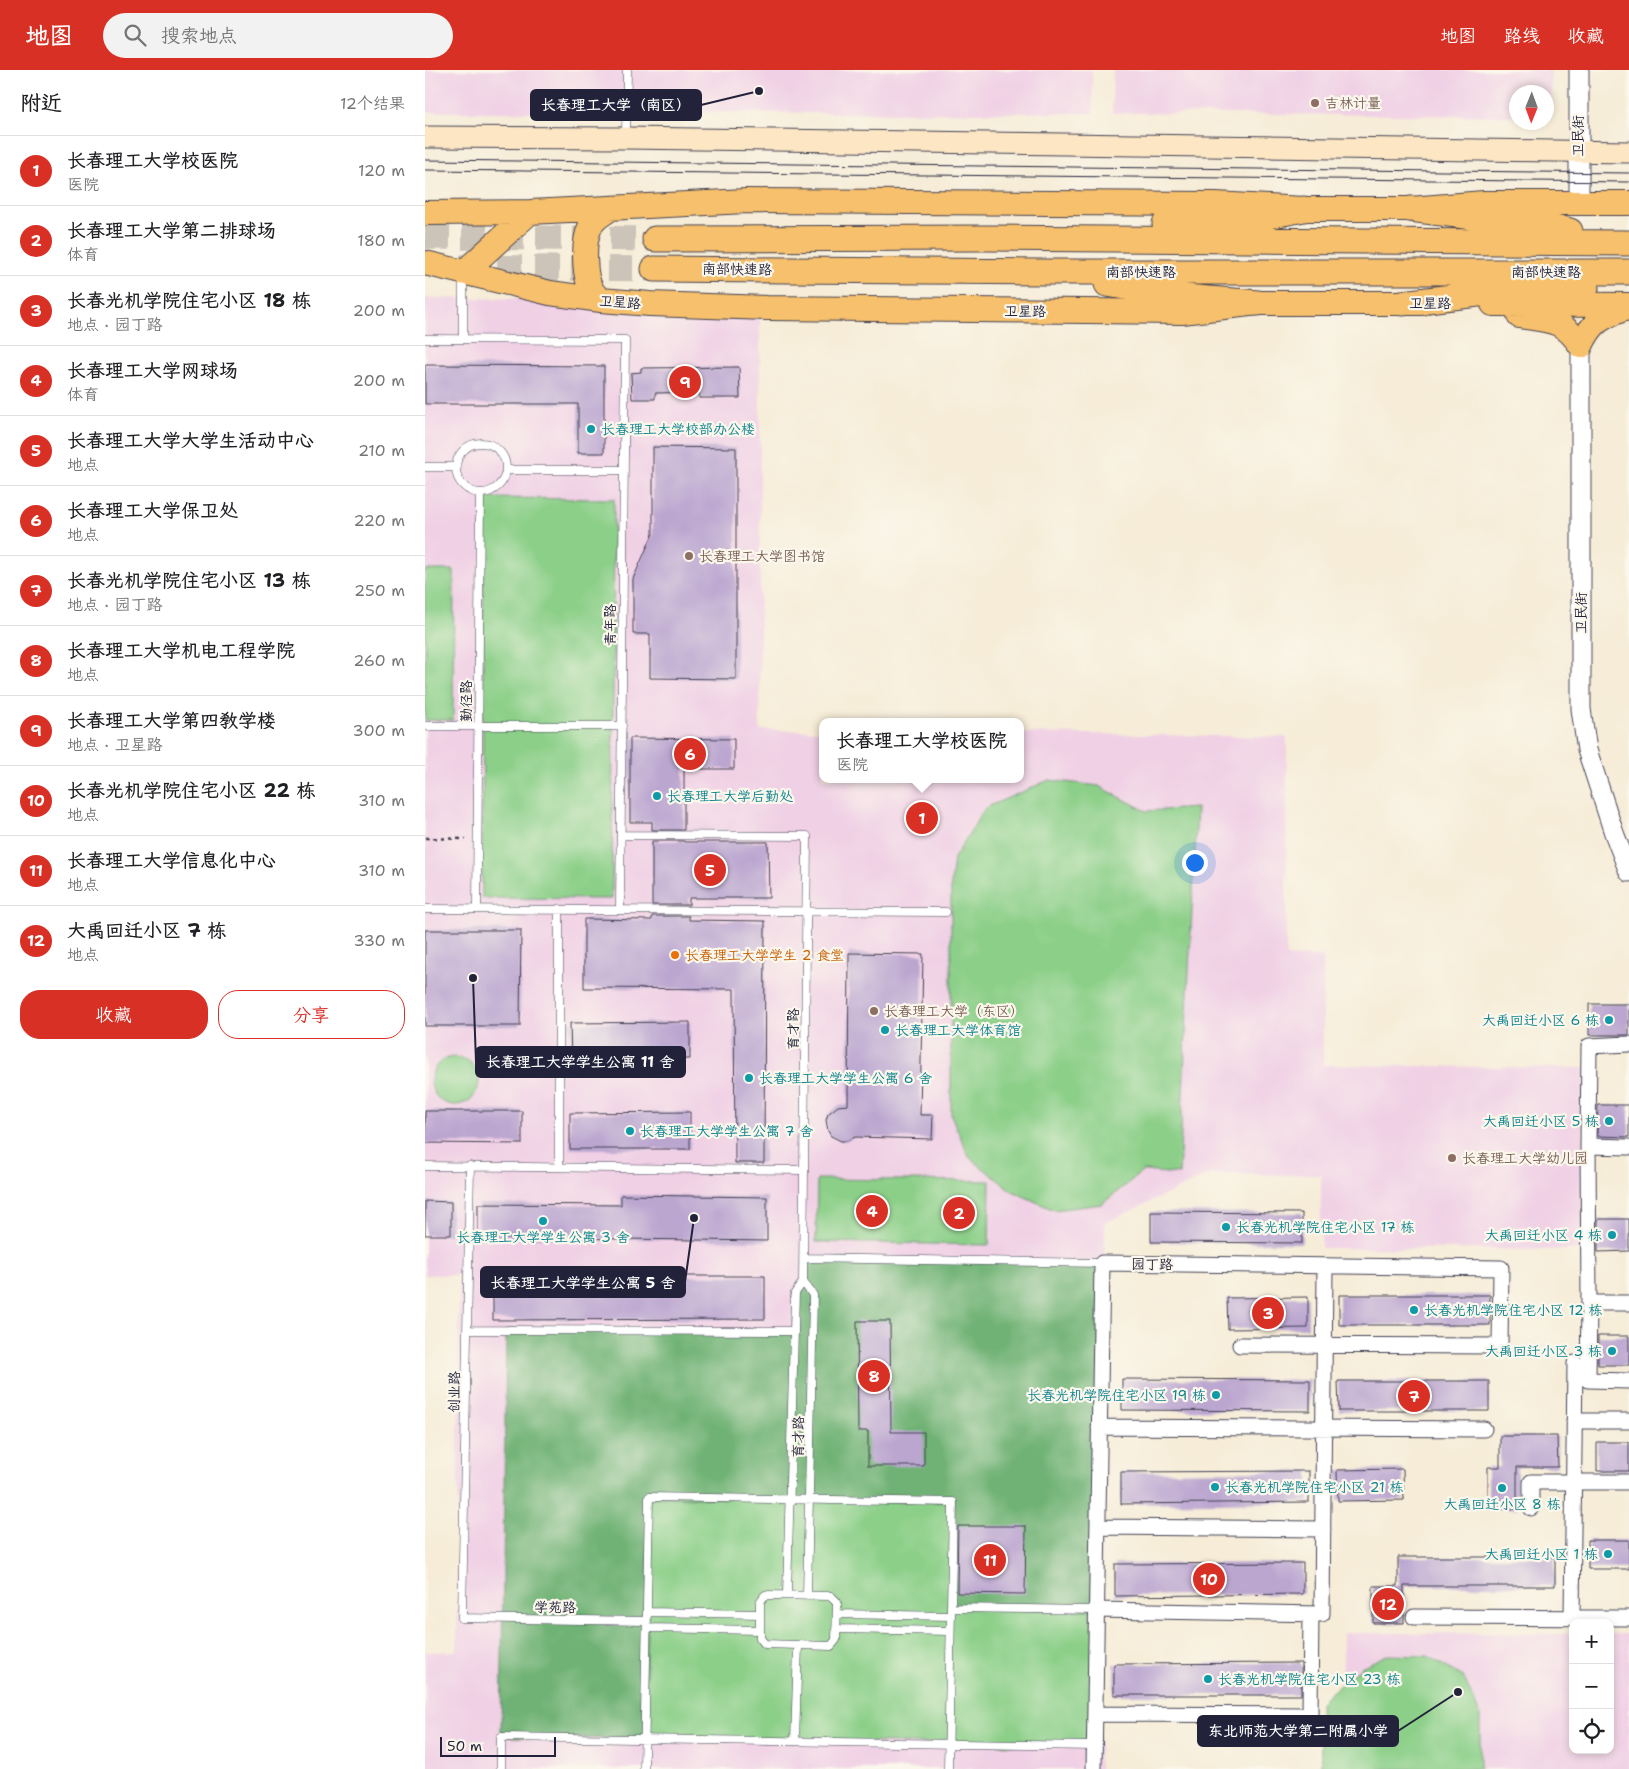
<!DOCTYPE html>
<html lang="zh">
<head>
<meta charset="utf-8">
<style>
  :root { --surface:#fff; --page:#f2f2f2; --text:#202124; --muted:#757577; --line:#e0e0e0; --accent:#d93025 }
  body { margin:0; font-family:"Shantell Sans","LXGW WenKai TC",sans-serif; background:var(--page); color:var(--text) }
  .controls { position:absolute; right:15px; bottom:15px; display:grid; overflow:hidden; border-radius:10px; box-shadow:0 2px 8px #0003 }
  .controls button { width:45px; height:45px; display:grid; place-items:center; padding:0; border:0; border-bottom:1px solid var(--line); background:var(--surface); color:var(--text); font:25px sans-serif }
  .compass { position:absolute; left:1084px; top:15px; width:45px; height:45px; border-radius:50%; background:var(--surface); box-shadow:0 2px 8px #0003; rotate:181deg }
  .scale { position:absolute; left:15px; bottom:12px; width:116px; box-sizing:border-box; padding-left:5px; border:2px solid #22223b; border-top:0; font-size:14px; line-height:18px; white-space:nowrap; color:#22223b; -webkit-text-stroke:4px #fbf7ec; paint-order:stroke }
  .you { position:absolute; left:769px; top:792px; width:18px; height:18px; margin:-12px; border:4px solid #fff; border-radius:50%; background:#1a73e8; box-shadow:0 0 0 8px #1a73e833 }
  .badge { display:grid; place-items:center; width:32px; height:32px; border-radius:50%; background:var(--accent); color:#fff; font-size:16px; font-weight:700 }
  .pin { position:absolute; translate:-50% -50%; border:2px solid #fff; box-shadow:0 1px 5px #0006 }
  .popup { position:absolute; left:394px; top:648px; width:205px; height:65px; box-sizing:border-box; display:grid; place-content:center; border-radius:10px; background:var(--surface); filter:drop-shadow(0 1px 4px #0005); font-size:16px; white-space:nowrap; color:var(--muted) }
  .popup b { font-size:19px; color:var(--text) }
  .popup::after { content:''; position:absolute; left:50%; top:100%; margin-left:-10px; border:10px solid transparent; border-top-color:var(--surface) }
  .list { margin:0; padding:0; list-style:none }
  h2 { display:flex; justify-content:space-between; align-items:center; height:65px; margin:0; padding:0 20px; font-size:21px }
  h2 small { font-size:16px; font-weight:400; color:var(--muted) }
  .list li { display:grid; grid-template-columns:32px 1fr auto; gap:15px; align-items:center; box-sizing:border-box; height:70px; padding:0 20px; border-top:1px solid var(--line) }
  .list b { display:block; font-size:19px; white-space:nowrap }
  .list p { margin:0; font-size:16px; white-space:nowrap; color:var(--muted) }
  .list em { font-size:16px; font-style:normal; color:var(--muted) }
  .actions { display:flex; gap:10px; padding:15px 20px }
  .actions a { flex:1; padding:11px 0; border:1px solid var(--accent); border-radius:20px; text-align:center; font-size:18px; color:var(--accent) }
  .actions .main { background:var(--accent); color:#fff }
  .icon { flex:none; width:28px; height:28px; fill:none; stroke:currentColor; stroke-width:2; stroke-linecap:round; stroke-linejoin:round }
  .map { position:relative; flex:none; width:1204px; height:1699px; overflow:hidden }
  header { display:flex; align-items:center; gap:30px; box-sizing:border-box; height:70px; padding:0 25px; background:var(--accent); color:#fff }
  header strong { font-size:24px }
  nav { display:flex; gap:28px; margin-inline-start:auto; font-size:18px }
  .search { width:350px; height:45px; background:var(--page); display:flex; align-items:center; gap:12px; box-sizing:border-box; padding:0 18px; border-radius:28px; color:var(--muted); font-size:19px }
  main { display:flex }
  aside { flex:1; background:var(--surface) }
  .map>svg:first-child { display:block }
  .built { fill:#f0d0e5 }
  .green { fill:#8bcf88; stroke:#567862 }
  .forest { fill:#70b274; stroke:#496a58 }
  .building { fill:#bba6d0 }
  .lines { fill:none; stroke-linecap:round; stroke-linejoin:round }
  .trunk-tunnel { stroke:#ccc4b8; stroke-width:25; stroke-dasharray:25 12; stroke-linecap:butt }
  .service-casing { stroke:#424052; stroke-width:9 }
  .minor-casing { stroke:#424052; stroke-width:17 }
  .tertiary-casing { stroke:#424052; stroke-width:21 }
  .secondary-casing { stroke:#424052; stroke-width:23 }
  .primary-casing { stroke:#424052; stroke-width:26 }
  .trunk-casing { stroke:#424052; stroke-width:27 }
  .path { stroke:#424052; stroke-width:2.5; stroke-dasharray:4 4; stroke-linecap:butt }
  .service { stroke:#fff; stroke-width:8 }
  .minor { stroke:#fff; stroke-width:15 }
  .tertiary { stroke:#fff; stroke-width:19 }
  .secondary { stroke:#fce6c4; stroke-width:21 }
  .primary { stroke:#f7c06c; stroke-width:24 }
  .trunk { stroke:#f7c06c; stroke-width:25 }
  .tram { stroke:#22223b; stroke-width:1 }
  .education-dot { fill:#8d6e63; stroke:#fbf7ec; stroke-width:2 }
  .culture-dot { fill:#0f9aa8; stroke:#fbf7ec; stroke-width:2 }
  .food-dot { fill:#e8710a; stroke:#fbf7ec; stroke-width:2 }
  .labels { text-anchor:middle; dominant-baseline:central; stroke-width:4.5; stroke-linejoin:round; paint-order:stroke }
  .education-label { font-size:14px; fill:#785e54; stroke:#fbf7ec; text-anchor:start }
  .street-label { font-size:14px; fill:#22223b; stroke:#fbf7ec }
  .culture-label { font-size:14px; fill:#0d838f; stroke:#fbf7ec; text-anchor:start }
  .food-label { font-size:14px; fill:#c56008; stroke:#fbf7ec; text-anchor:start }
  .leader { fill:none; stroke:#22223b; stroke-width:2 }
  .callout-dot { fill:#22223b; stroke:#fbf7ec; stroke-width:2 }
  .callout { fill:#22223b; stroke:#22223b; stroke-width:2 }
  .callout-label { font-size:15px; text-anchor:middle; font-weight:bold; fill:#fff }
</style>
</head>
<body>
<header>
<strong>地图</strong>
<div class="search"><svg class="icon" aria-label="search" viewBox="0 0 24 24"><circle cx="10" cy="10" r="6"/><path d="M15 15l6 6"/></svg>搜索地点</div>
<nav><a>地图</a><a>路线</a><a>收藏</a></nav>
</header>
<main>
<aside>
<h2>附近<small>12个结果</small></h2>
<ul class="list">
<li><span class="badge">1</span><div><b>长春理工大学校医院</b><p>医院</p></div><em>120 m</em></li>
<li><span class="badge">2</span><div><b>长春理工大学第二排球场</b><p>体育</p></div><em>180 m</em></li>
<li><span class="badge">3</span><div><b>长春光机学院住宅小区 18 栋</b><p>地点 · 园丁路</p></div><em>200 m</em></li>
<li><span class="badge">4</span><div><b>长春理工大学网球场</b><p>体育</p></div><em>200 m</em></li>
<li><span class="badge">5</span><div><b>长春理工大学大学生活动中心</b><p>地点</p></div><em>210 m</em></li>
<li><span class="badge">6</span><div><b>长春理工大学保卫处</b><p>地点</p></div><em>220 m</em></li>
<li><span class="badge">7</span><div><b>长春光机学院住宅小区 13 栋</b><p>地点 · 园丁路</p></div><em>250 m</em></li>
<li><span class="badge">8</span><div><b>长春理工大学机电工程学院</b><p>地点</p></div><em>260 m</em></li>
<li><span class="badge">9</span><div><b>长春理工大学第四教学楼</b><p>地点 · 卫星路</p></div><em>300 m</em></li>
<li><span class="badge">10</span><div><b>长春光机学院住宅小区 22 栋</b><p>地点</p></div><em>310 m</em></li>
<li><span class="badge">11</span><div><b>长春理工大学信息化中心</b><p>地点</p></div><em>310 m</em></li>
<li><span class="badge">12</span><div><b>大禹回迁小区 7 栋</b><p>地点</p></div><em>330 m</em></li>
</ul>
<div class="actions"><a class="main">收藏</a><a>分享</a></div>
</aside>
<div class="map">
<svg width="1204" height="1699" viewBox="0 0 1204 1699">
  <rect width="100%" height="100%" fill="#fbf7ec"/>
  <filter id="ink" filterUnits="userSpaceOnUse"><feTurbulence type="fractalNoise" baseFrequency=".02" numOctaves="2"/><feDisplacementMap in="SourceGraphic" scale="10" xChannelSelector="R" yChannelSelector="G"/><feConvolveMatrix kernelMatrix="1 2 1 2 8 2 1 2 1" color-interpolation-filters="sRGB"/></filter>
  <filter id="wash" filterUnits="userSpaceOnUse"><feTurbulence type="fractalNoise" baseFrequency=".0096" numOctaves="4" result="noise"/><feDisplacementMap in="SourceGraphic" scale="20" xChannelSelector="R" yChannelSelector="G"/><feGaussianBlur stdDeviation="1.12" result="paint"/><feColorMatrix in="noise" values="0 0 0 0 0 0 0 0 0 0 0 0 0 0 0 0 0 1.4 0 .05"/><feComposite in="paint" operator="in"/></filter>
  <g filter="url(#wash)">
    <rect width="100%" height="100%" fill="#f6ecd7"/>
    <path class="built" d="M0 0H667L668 43 0 42Z
      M688 0H1126V46H1122V22H1092L1091 46 687 43Z
      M0 228 204 229 335 236V660L398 661V709H596V663L862 667 861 886 898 887V995L1159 998 1157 1180 896 1178V1105L785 1104 680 1153 674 1699H0V1582L32 1581 34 1205H0Z
      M918 1563 1148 1564V1680H1185V1564H1204V1699H917Z"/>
    <path class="green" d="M59 428 189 429 187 829 57 828Z
      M0 500H29L28 650H0Z
      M624 710 674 716 721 741 772 738 754 1104 718 1101 677 1134 629 1140 587 1121 544 1087 526 1045V814L529 788 560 738Z
      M6 1011a24 24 0 1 1 48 0a24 24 0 1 1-48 0Z
      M392 1109 565 1111 564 1175 391 1172Z
      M224 1427 528 1432 671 1540 669 1676 220 1669Z
      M962 1585 1003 1586 1039 1608 1055 1645V1699H896L895 1632 936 1597Z"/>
    <path class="forest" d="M379 1188 677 1193 671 1540 526 1538 528 1432 224 1427 220 1669 76 1667 81 1260 368 1261 370 1223 378 1212Z"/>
    <g id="blocks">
      <path class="building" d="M0 295 179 296V383H153V334H0Z
        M314 297 315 328H274V322L230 323V329H207L206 303 216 302V298Z
        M228 377 311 378V609L225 608V564H208V509L228 464Z
        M205 668 309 669V699H259V760H227V752H205Z
        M227 771H259V772H343L344 828H264V835H227Z
        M227 846H264V850L340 851 339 1093H310L309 919 159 918V849L227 850Z
        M0 860H96L95 956H0Z
        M424 883 498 884 495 1045H508L507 1069 430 1067 422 1071H416L406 1066 403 1061 401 1050 403 1044 413 1036 423 1035Z
        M1164 934H1204V965H1164Z
        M265 952V989L146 990 145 953Z
        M1173 1035H1204V1067L1172 1066Z
        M0 1041H97V1074L0 1073Z
        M265 1042V1079H145V1043Z
        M196 1125 342 1127V1171L53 1167V1134L196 1135Z
        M0 1131 26 1132V1165H0Z
        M726 1142 877 1143V1173L726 1172Z
        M1173 1149H1204V1181L1173 1182Z
        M68 1206H340V1249L68 1250Z
        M914 1225H1065V1255H914Z
        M883 1227V1258L803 1259 802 1228Z
        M432 1251H465L466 1362H499V1396H443V1361H433Z
        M1173 1266H1204V1295H1173Z
        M697 1309 885 1310V1341L697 1340Z
        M913 1311H1064V1341H914Z
        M1075 1366H1132L1133 1397H1092V1439H1063V1397H1075Z
        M1172 1372H1204V1401H1172Z
        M978 1399 979 1430 913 1431 912 1400Z
        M884 1401V1432L696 1434V1402Z
        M533 1456H601L600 1524 532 1523Z
        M1163 1470H1204V1499H1163Z
        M973 1487H1130V1516H979V1553H948V1516H973Z
        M878 1493V1524L690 1526V1494Z
        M876 1593V1625H689V1594Z"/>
    </g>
  </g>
  <g filter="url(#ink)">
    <use href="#blocks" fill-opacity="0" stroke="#424052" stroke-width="1"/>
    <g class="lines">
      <path class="trunk-tunnel" d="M0 167 230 169
        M35 197 229 199"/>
      <g class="service-casing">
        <path id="service" d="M201 65 202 0
          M0 269 200 270 195 840
          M38 269V206
          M31 398a25 25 0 1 1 50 0a25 25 0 1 1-50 0Z
          M0 397H32
          M81 400H199
          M0 656H197
          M196 765 382 766 378 1212
          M0 839 521 842
          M52 839 55 423
          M0 1096 379 1100
          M45 1096 37 1548 222 1551
          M134 1097V839
          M379 1188 677 1193
          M42 1260 369 1261
          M340 1525 406 1526 412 1532 411 1570 406 1576 340 1574 335 1568V1532Z
          M362 1525 370 1223 378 1212 388 1225 382 1526
          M526 1538 671 1540
          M222 1542 335 1544
          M412 1544 526 1546
          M222 1558 335 1560
          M411 1559 525 1561
          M370 1671 373 1575
          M76 1699V1667L669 1676
          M219 1699 224 1427 528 1432 523 1699"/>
      </g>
      <g class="minor-casing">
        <path id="minor" d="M1204 974 1164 976 1163 1076 1204 1077
          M1163 1076 1164 1233
          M1204 1233H1164L1163 1310 1204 1311
          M1149 1351H1204
          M674 1357 1059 1359
          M1106 1438V1412H1204
          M673 1457 898 1459
          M671 1540 897 1544 900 1196
          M989 1547 1204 1548
          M1147 1547 1150 1293
          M670 1644 885 1645 886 1544
          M669 1699 677 1193 1076 1198 1075 1276 815 1275"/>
      </g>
      <g class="tertiary-casing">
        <path id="tertiary" d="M1154 132V0
          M1156 276V639L1162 680 1189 763 1204 802"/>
      </g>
      <g class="secondary-casing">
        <path id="secondary" d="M0 67 201 68 1204 82"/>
      </g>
      <g class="primary-casing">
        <path id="primary" d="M0 143 105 142 321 131 790 134 879 139H985L1059 133H1204
          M0 193 125 223 176 230 225 234 342 238 757 242 833 233H997
          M39 202 105 142
          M176 230C173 227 170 225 168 222 158 208 158 172 165 157 169 148 178 144 185 139
          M1068 234 1204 235
          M1094 246C1125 251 1137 248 1156 276
          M1156 276C1167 251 1177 247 1202 238"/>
      </g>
      <g class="trunk-casing">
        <path id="trunk" d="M985 139 1134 158 1145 161
          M740 154 822 150 879 139
          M230 169 560 168 1204 173
          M229 199 618 202H1204
          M682 214 759 227 833 233
          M977 233 1053 224 1161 218"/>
      </g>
      <path class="path" d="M0 768 41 769"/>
      <use href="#service" class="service"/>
      <use href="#minor" class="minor"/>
      <use href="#tertiary" class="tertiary"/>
      <use href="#secondary" class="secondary"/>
      <use href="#primary" class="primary"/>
      <use href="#trunk" class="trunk"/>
      <path class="tram" d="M0 90 1204 103
        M0 100 1204 112"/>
    </g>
  </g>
  <g class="education-dot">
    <circle cx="890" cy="33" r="5"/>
    <circle cx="264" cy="486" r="5"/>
    <circle cx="449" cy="941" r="5"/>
    <circle cx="1027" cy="1088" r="5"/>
  </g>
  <g class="culture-dot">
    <circle cx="166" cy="359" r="5"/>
    <circle cx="232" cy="726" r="5"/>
    <circle cx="1184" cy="950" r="5"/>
    <circle cx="460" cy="960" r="5"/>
    <circle cx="324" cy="1008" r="5"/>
    <circle cx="1184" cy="1051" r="5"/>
    <circle cx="205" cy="1061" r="5"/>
    <circle cx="118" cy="1151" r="5"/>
    <circle cx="801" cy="1157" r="5"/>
    <circle cx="1187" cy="1165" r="5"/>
    <circle cx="989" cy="1240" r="5"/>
    <circle cx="1187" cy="1281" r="5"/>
    <circle cx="791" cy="1325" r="5"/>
    <circle cx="790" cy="1417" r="5"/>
    <circle cx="1077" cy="1418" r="5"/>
    <circle cx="1183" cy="1484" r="5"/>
    <circle cx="783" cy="1609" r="5"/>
  </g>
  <circle class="food-dot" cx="250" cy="885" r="5"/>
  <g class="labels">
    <g class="education-label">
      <text x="900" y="33">吉林计量</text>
      <text x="274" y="486">长春理工大学图书馆</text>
      <text x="459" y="941">长春理工大学（东区）</text>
      <text x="1037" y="1088">长春理工大学幼儿园</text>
    </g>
    <g class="street-label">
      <text transform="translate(1153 66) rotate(-90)">卫民街</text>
      <text transform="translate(312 199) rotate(1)">南部快速路</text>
      <text x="716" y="202">南部快速路</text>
      <text x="1121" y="202">南部快速路</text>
      <text transform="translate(195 232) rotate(5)">卫星路</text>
      <text transform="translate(1005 233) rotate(1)">卫星路</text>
      <text transform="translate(600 241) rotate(1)">卫星路</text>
      <text transform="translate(1156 543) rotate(-90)">卫民街</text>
      <text transform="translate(185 555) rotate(-90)">青年路</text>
      <text transform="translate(41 631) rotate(-90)">勤径路</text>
      <text transform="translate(368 959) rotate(-90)">育才路</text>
      <text transform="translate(727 1194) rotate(1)">园丁路</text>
      <text transform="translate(29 1322) rotate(-89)">创业路</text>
      <text transform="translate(373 1367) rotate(-89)">育才路</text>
      <text transform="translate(130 1537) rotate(1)">学苑路</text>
    </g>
    <g class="culture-label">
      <text x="176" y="359">长春理工大学校部办公楼</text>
      <text x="242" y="726">长春理工大学后勤处</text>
      <text x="1174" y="950" text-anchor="end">大禹回迁小区 6 栋</text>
      <text x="470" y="960">长春理工大学体育馆</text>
      <text x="334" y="1008">长春理工大学学生公寓 6 舍</text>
      <text x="1174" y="1051" text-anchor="end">大禹回迁小区 5 栋</text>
      <text x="215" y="1061">长春理工大学学生公寓 7 舍</text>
      <text x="811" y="1157">长春光机学院住宅小区 17 栋</text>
      <text x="1177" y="1165" text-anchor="end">大禹回迁小区 4 栋</text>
      <text x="118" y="1167" text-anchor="middle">长春理工大学学生公寓 3 舍</text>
      <text x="999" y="1240">长春光机学院住宅小区 12 栋</text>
      <text x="1177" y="1281" text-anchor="end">大禹回迁小区 3 栋</text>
      <text x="781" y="1325" text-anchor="end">长春光机学院住宅小区 19 栋</text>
      <text x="800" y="1417">长春光机学院住宅小区 21 栋</text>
      <text x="1077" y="1434" text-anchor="middle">大禹回迁小区 8 栋</text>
      <text x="1173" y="1484" text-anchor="end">大禹回迁小区 1 栋</text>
      <text x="793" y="1609">长春光机学院住宅小区 23 栋</text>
    </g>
    <g class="food-label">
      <text x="260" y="885">长春理工大学学生 2 食堂</text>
    </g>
  </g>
  <path class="leader" d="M334 21L276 35M48 908L51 992M269 1148L260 1212M1033 1622L973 1661"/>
  <g class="callout-dot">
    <circle cx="334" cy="21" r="5"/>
    <circle cx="48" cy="908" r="5"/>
    <circle cx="269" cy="1148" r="5"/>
    <circle cx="1033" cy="1622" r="5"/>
  </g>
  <g class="callout">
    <rect x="106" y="20" width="170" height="30" rx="5"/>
    <rect x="51" y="977" width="209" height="30" rx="5"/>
    <rect x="56" y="1197" width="204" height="30" rx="5"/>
    <rect x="773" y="1646" width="200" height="30" rx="5"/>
  </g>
  <g class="callout-label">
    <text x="191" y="40">长春理工大学（南区）</text>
    <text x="155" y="997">长春理工大学学生公寓 11 舍</text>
    <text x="158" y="1218">长春理工大学学生公寓 5 舍</text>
    <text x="873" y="1666">东北师范大学第二附属小学</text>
  </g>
</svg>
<div class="controls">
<button>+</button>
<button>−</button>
<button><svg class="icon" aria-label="locate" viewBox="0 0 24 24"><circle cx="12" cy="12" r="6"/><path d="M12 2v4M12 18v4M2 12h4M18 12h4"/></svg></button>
</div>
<svg class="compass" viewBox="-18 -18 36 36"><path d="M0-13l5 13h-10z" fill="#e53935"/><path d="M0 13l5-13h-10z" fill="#757577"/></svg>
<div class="scale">50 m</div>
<div class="you"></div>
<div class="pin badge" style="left:497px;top:748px">1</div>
<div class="popup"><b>长春理工大学校医院</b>医院</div>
<div class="pin badge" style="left:534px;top:1143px">2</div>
<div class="pin badge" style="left:843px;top:1243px">3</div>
<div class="pin badge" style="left:447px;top:1141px">4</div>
<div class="pin badge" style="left:285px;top:800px">5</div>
<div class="pin badge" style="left:265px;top:684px">6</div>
<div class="pin badge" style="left:989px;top:1326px">7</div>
<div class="pin badge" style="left:449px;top:1306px">8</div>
<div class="pin badge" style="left:260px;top:312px">9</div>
<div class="pin badge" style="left:784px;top:1509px">10</div>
<div class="pin badge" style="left:565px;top:1490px">11</div>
<div class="pin badge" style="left:963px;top:1534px">12</div>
</div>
</main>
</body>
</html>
